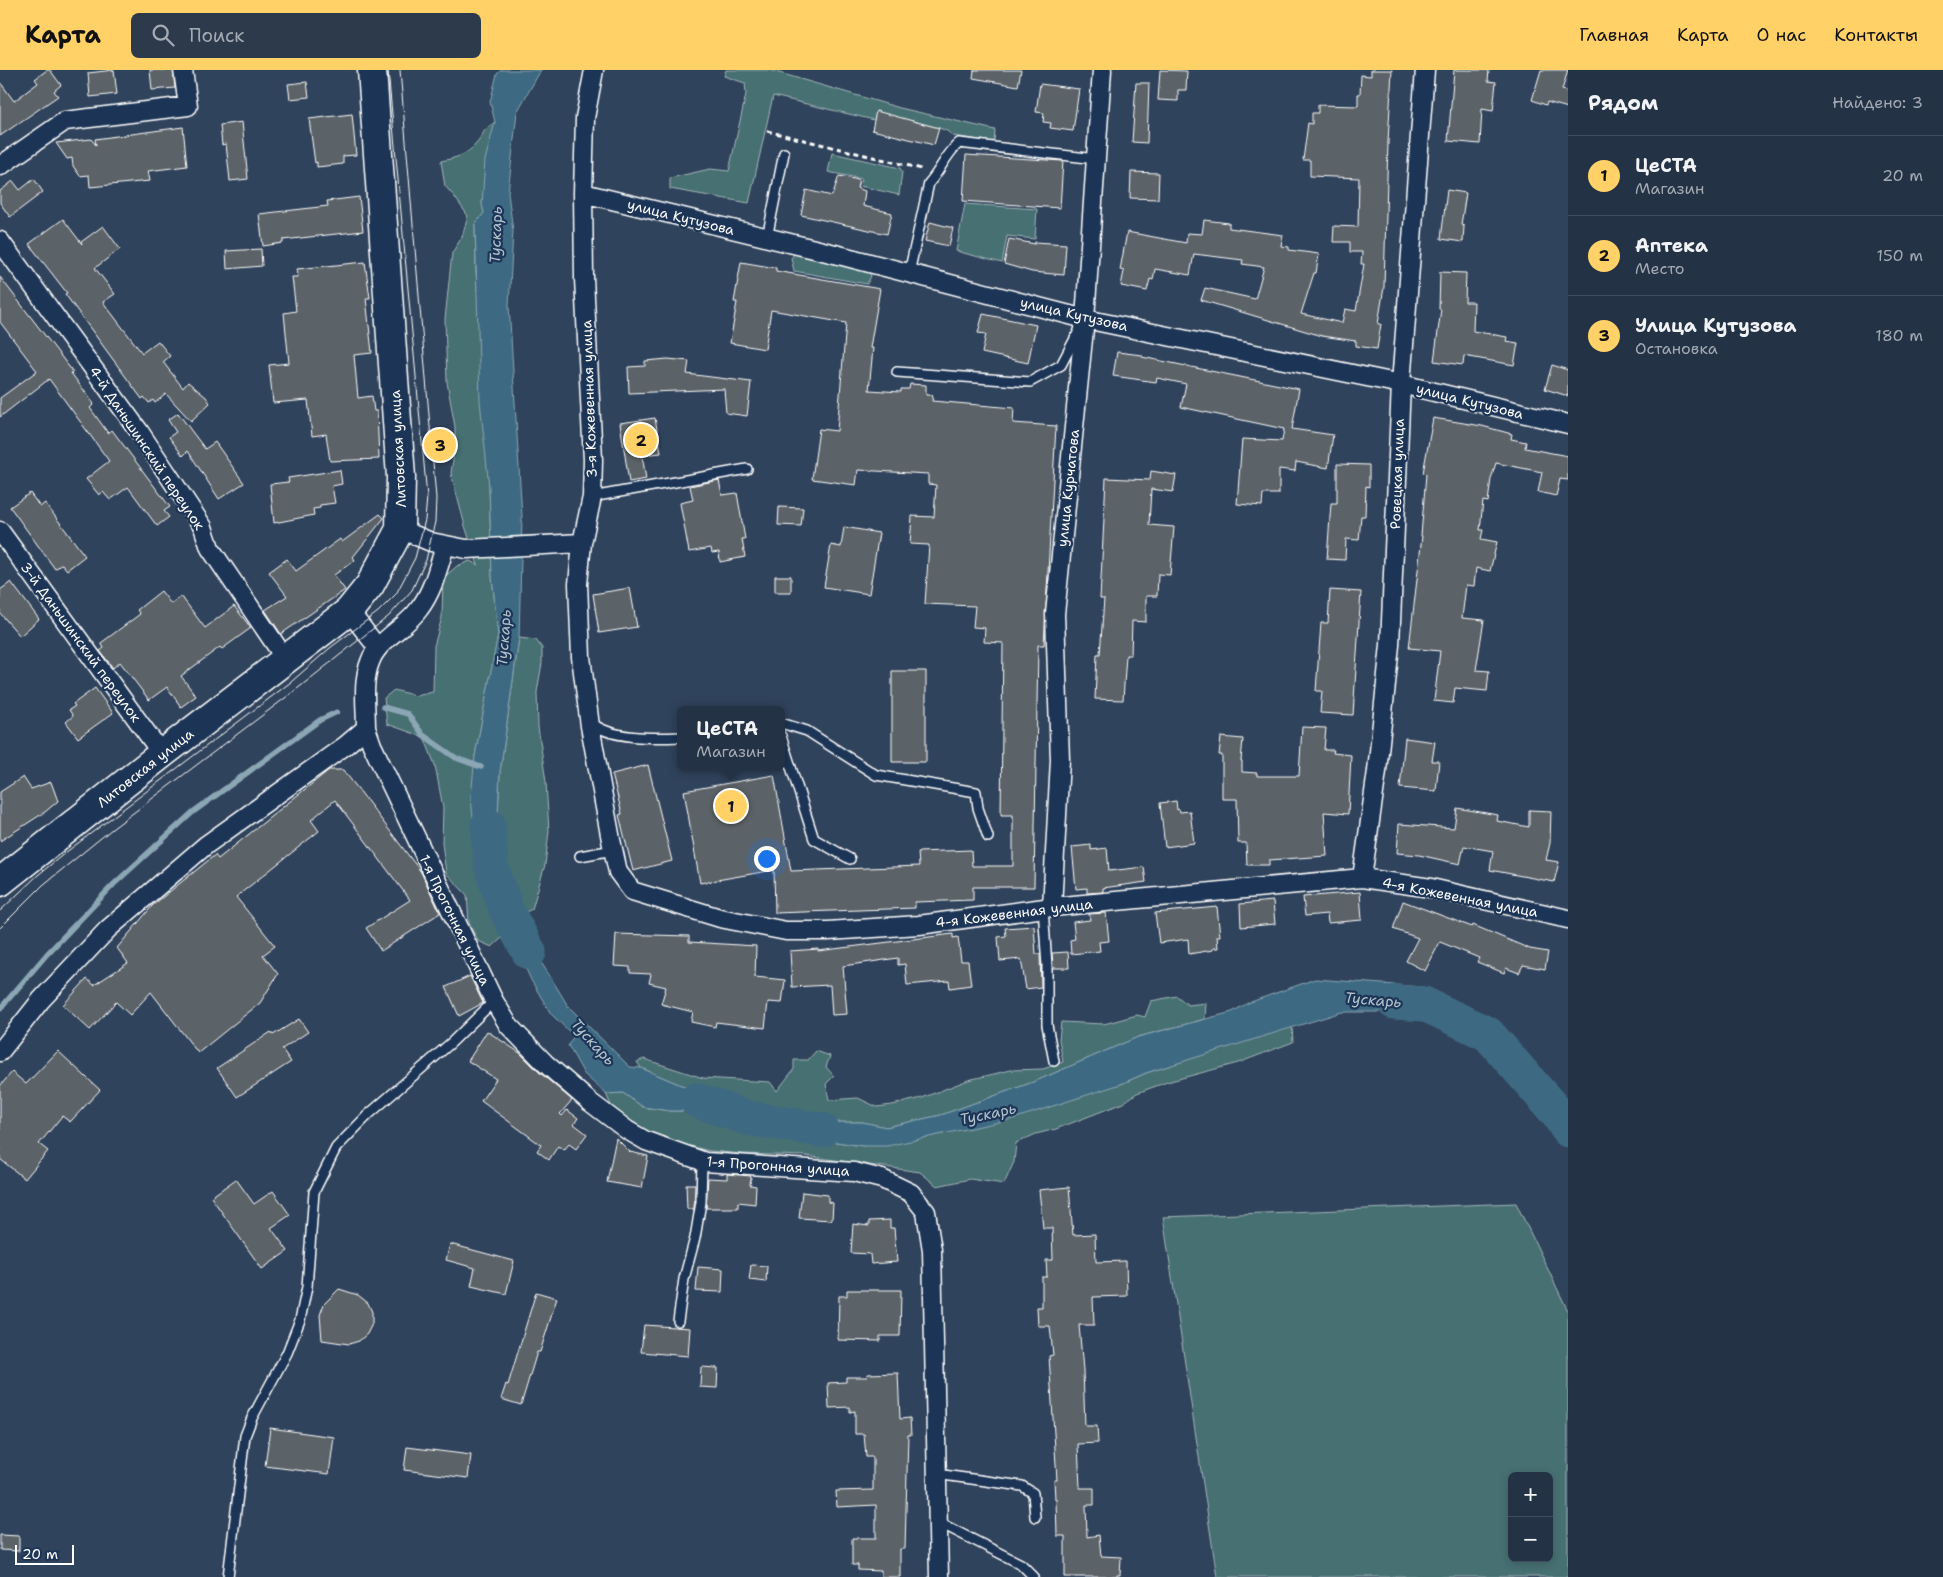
<!DOCTYPE html>
<html lang="ru">
<head>
<meta charset="utf-8">
<style>
  :root { --surface:#243245; --page:#2c3a4c; --text:#f1f3f6; --muted:#a3aab3; --line:#414d5e; --accent:#ffd166 }
  body { margin:0; font-family:"Shantell Sans",sans-serif; background:var(--page); color:var(--text) }
  .controls { position:absolute; right:15px; bottom:15px; display:grid; overflow:hidden; border-radius:8px; box-shadow:0 2px 8px #0003 }
  .controls button { width:45px; height:45px; display:grid; place-items:center; padding:0; border:0; border-bottom:1px solid var(--line); background:var(--surface); color:var(--text); font:25px sans-serif }
  .scale { position:absolute; left:15px; bottom:12px; width:59px; box-sizing:border-box; padding-left:5px; border:2px solid #fff; border-top:0; font-size:14px; line-height:18px; white-space:nowrap; color:#fff; -webkit-text-stroke:4px #1d3557; paint-order:stroke }
  .you { position:absolute; left:766px; top:788px; width:18px; height:18px; margin:-12px; border:4px solid #fff; border-radius:50%; background:#1a73e8; box-shadow:0 0 0 8px #1a73e833 }
  .badge { display:grid; place-items:center; width:32px; height:32px; border-radius:50%; background:var(--accent); color:#111; font-size:16px; font-weight:700 }
  .pin { position:absolute; translate:-50% -50%; border:2px solid #fff; box-shadow:0 1px 5px #0006 }
  .popup { position:absolute; left:677px; top:636px; width:108px; height:65px; box-sizing:border-box; display:grid; place-content:center; border-radius:8px; background:var(--surface); filter:drop-shadow(0 1px 4px #0005); font-size:16px; white-space:nowrap; color:var(--muted) }
  .popup b { font-size:19px; color:var(--text) }
  .popup::after { content:''; position:absolute; left:50%; top:100%; margin-left:-10px; border:10px solid transparent; border-top-color:var(--surface) }
  .list { margin:0; padding:0; list-style:none }
  h2 { display:flex; justify-content:space-between; align-items:center; height:65px; margin:0; padding:0 20px; font-size:21px }
  h2 small { font-size:16px; font-weight:400; color:var(--muted) }
  .list li { display:grid; grid-template-columns:32px 1fr auto; gap:15px; align-items:center; box-sizing:border-box; height:80px; padding:0 20px; border-top:1px solid var(--line) }
  .list b { display:block; font-size:19px; white-space:nowrap }
  .list p { margin:0; font-size:16px; white-space:nowrap; color:var(--muted) }
  .list em { font-size:16px; font-style:normal; color:var(--muted) }
  .icon { flex:none; width:28px; height:28px; fill:none; stroke:currentColor; stroke-width:2; stroke-linecap:round; stroke-linejoin:round }
  .map { position:relative; flex:none; width:1568px; height:1507px; overflow:hidden }
  header { display:flex; align-items:center; gap:30px; box-sizing:border-box; height:70px; padding:0 25px; background:var(--accent); color:#111 }
  header strong { font-size:24px }
  nav { display:flex; gap:28px; margin-inline-start:auto; font-size:18px }
  .search { width:350px; height:45px; background:var(--page); display:flex; align-items:center; gap:12px; box-sizing:border-box; padding:0 18px; border-radius:8px; color:var(--muted); font-size:19px }
  main { display:flex }
  aside { flex:1; background:var(--surface) }
  .map>svg:first-child { display:block }
  .green { fill:#476f73; stroke:#a3b7b9; fill-rule:evenodd }
  .water { fill:#3e6a82; stroke:#8ba6b4 }
  .lines { fill:none; stroke-linecap:round; stroke-linejoin:round }
  .stream { stroke:#8ba6b4; stroke-width:5.5 }
  .river { stroke:#3e6a82; stroke-width:35 }
  .building { fill:#5c6368; stroke:#fff }
  .lane-casing { stroke:#fff; stroke-width:12 }
  .street-casing { stroke:#fff; stroke-width:21 }
  .primary-casing { stroke:#fff; stroke-width:31 }
  .path { stroke:#fff; stroke-width:3; stroke-dasharray:5 4; stroke-linecap:butt }
  .lane { stroke:#1d3557; stroke-width:9 }
  .street { stroke:#1d3557; stroke-width:18 }
  .primary { stroke:#1d3557; stroke-width:28 }
  .tram { stroke:#fff; stroke-width:1 }
  .labels { text-anchor:middle; dominant-baseline:central; stroke-width:4.5; stroke-linejoin:round; paint-order:stroke }
  .street-label { font-size:14px; fill:#fff; stroke:#1d3557 }
  .water-label { font-size:15px; font-style:italic; fill:#b2c3cd; stroke:#1d3557 }
</style>
</head>
<body>
<header>
<strong>Карта</strong>
<div class="search"><svg class="icon" aria-label="search" viewBox="0 0 24 24"><circle cx="10" cy="10" r="6"/><path d="M15 15l6 6"/></svg>Поиск</div>
<nav><a>Главная</a><a>Карта</a><a>О нас</a><a>Контакты</a></nav>
</header>
<main>
<div class="map">
<svg width="1568" height="1507" viewBox="0 0 1568 1507">
  <rect width="100%" height="100%" fill="#30435c"/>
  <filter id="ink" filterUnits="userSpaceOnUse"><feTurbulence type="fractalNoise" baseFrequency=".02" numOctaves="2"/><feDisplacementMap in="SourceGraphic" scale="10" xChannelSelector="R" yChannelSelector="G"/><feConvolveMatrix kernelMatrix="1 2 1 2 8 2 1 2 1" color-interpolation-filters="sRGB"/></filter>
  <g filter="url(#ink)">
    <path class="green" d="M726 0H769L900 38 995 60 994 72 953 66 947 61 939 58 877 42 874 50 773 26 749 133 670 119V108L710 99 729 101 746 24 745 13 724 6Z
      M495 52 482 134 484 143 475 154 476 201 489 417 492 506 498 565 475 686 479 810 500 855 502 868 492 877 478 871 469 853 467 825 446 803 442 773 443 738 435 695 424 667 387 654 384 628 394 620 416 626 433 622 434 576 442 547 443 508 457 496 470 491 478 495 465 456 451 403 455 377V357L447 312 445 249 452 183 462 167 468 146 454 126 445 116 441 91C456 88 467 85 477 73 486 62 480 62 495 52Z
      M832 83 900 98 902 102 899 125 860 116 862 109 828 102Z
      M965 134 1037 139 1035 169 1007 166 1002 193 956 181Z
      M796 182 868 198 871 206 867 214 794 201 791 188Z
      M519 568 536 570 542 578V593L537 622 538 657 546 712 549 761 545 795 532 839 512 849 506 840 491 796 500 769 498 744 500 702Z
      M1177 926 1188 935 1206 933 1205 949 1138 967 1036 1011 941 1045 886 1057 862 1052 775 1053 747 1048 739 1045 714 1029 641 998 637 992 644 989 703 1008 770 1012 777 1021 794 999V990H808L816 981 830 986 826 997 834 1006 826 1014 829 1030 858 1028 877 1037 892 1035 922 1028 968 1010 1011 1000 1043 999 1063 992 1059 969 1061 952 1104 954 1137 945 1145 947 1151 931Z
      M1292 956 1293 972 1238 993 1167 1012 1137 1023 1123 1033 1056 1059 1036 1064 1016 1073 1014 1092 1004 1114 970 1109 937 1116 920 1102 806 1086 744 1084 710 1081 677 1073 639 1057 614 1042 606 1024 623 1023 643 1037 670 1041H697L754 1066 804 1067 863 1076 1121 1014 1146 1003Z
      M1516 1133 1568 1241V1507H1217L1163 1147ZM1512 1406H1549V1488H1512Z"/>
    <path class="water" d="M501 0H541L517 42 508 123 513 161 509 235 522 447 519 568 500 702 498 744 500 769 491 796 506 840 548 903 568 936 630 997 641 998 714 1029 739 1045 747 1048 775 1053 862 1052 886 1057 941 1045 1036 1011 1138 967 1232 942 1248 933 1315 909 1423 917 1479 942 1495 958 1508 976 1510 988 1519 999 1538 1001 1556 1024 1539 1034 1510 997 1475 957 1436 940 1416 942H1342L1146 1003 1121 1014 1013 1049 887 1076H863L804 1067 754 1066 697 1041H670L643 1037 623 1023 606 1024 584 1004 568 975 574 966 551 944 531 910 520 886 502 868 500 855 479 810 471 727 475 686 498 564 492 506 489 417 480 331 475 154 484 143 482 134 485 90 495 52 490 32 497 4Z"/>
    <g class="lines">
      <path class="stream" d="M383 637 408 644 423 665 456 688 481 697
        M0 939 47 884 114 814 193 742 320 650 337 642"/>
      <path class="river" d="M488 755 491 796 506 840 529 882
        M1394 932 1424 934 1488 964 1558 1044 1568 1060
        M696 1030 747 1048 822 1060"/>
    </g>
    <path class="building" d="M47 0H50L61 15 54 21 58 26 0 66V12L14 31 38 13 35 9Z
      M114 0 117 24 90 27 88 3Z
      M150 0H173L175 18 152 20Z
      M974 0H1021L1018 16 973 8Z
      M1160 0 1187 1 1186 20H1178V31L1158 30Z
      M1371 0H1392L1388 72 1384 217 1378 254H1381L1377 279 1356 276V271L1322 266 1201 230 1205 218 1255 229 1264 197 1242 194 1243 190 1194 184 1190 205 1155 199 1153 210 1150 209 1147 221 1121 216 1124 201 1120 200 1127 162 1186 173 1187 163 1202 164 1204 150 1229 153V158L1283 165 1281 176 1289 177V180L1319 184 1316 203H1314L1301 244 1342 253 1345 239 1356 241 1364 194H1361L1362 182H1350V172H1333L1334 156 1358 157 1359 108 1310 106V90H1303L1308 53 1312 54V43H1318V35L1358 36V24H1360L1361 5 1371 6Z
      M1454 0H1489L1488 11 1496 12 1493 41 1482 39 1480 74 1448 71Z
      M1541 0H1568L1562 20 1568 22V38L1547 32 1546 35 1532 30Z
      M307 12 309 27 290 29 288 14Z
      M1136 13H1149L1147 73 1132 72Z
      M1040 14 1079 19 1073 61 1050 58 1051 53 1043 52 1044 43 1036 42Z
      M876 41 939 58 934 75 872 60Z
      M352 44 356 85 343 86V94L317 97V92L315 93 309 49Z
      M242 52 248 109 230 111 226 74 222 75 220 55Z
      M183 57 187 96 148 101 150 111 90 117 89 105 80 106 73 96 72 88 67 89 56 73 91 69 96 75 95 69Z
      M966 85 1063 91 1060 138 963 131Z
      M1131 102 1159 103 1158 129 1130 128Z
      M839 106 859 110 857 118 865 121 863 136 892 143 887 164 801 145 806 120 832 126Z
      M34 109 43 122 10 147 0 133V121L13 111 20 120Z
      M1447 120 1466 123 1461 155 1464 156 1463 172 1441 169Z
      M359 127 363 161 283 170V173L263 176 259 144 328 136 327 131Z
      M63 149 82 174 81 172 103 156 120 179 95 198 115 224 103 232 142 283 158 271 170 286 163 292 183 318 188 312 206 327 210 333 191 351 166 324 155 333 153 330 149 333 144 327 142 329 65 224 67 223 29 174Z
      M930 152 953 158 949 176 925 171Z
      M1009 169 1035 174V172L1066 174 1064 205 1032 202 1004 194Z
      M261 179 262 196 227 199 226 181Z
      M365 192 370 228H366L372 283 354 285 358 328 372 326 374 341H377L379 389 330 391 326 364 312 366 308 330 273 333 269 295 289 293 284 243 296 241 292 207H298L297 199Z
      M741 192 776 198V201L880 219 870 278H873L869 320 901 322V319H909L910 314 926 315V325H933L932 331 1014 338 1013 353 1056 356 1044 575H1038L1034 817H973V830L915 832V838L775 843 774 800 700 813 684 721 774 705 791 801 919 796 918 782 971 780 972 796H1013V745H1001L1003 573 984 572 985 558 973 557 975 536 925 534 929 475 910 474 912 446 934 447 936 415 928 414V404L858 400 856 415 812 409 819 359 837 361 846 253 771 240 765 279 730 273 737 232H734Z
      M1440 202 1466 203 1465 232H1474L1473 261 1507 267 1506 271 1518 273 1514 295 1464 286 1463 295 1434 291 1441 239H1439Z
      M0 207 73 302 71 303 94 334 90 338 108 363 112 360 170 437 164 441 169 447 157 456 128 417 110 430 103 422 99 425 86 409 109 391 49 309 0 347V328L37 301 0 252Z
      M983 244 1036 255 1028 293 982 283 986 264 978 263Z
      M1117 282 1142 285V287L1299 319 1292 359 1333 365 1328 398 1296 392 1295 401 1279 399V424H1263L1262 436 1237 434 1242 369 1282 371 1284 359 1181 337 1186 314 1157 308 1156 312 1113 306Z
      M668 289 689 291 687 304 751 312 747 346 726 343 724 319 629 323 628 297 645 296V291Z
      M1552 295 1568 300V326L1545 319Z
      M178 343 205 379 215 372 244 413 219 429 188 381 183 386 169 367 176 362 168 350Z
      M655 348 661 383 642 385 646 409 629 412 620 353Z
      M1433 348 1482 356 1512 364 1511 369 1526 372 1525 378 1568 386V410L1560 409 1556 426 1538 422 1542 402 1496 393 1491 409 1488 432 1483 431 1480 460H1483L1481 469 1497 472 1490 501 1476 498 1474 516 1466 515 1462 548 1484 550 1476 600 1489 601 1487 621 1455 618 1453 633 1434 631 1440 581 1409 578 1422 466H1421L1426 404 1423 403Z
      M1337 394 1369 395V417L1366 416 1365 446H1361L1359 470 1346 469 1345 490 1327 489 1331 433H1337Z
      M340 400 342 414 332 416 335 433 320 435V438L313 439 314 445 274 453 270 414 289 412 288 408Z
      M1151 401 1176 405 1173 422 1151 419 1149 455 1174 457 1170 505 1158 504 1157 526H1146V552L1132 551 1131 585H1126L1123 630 1095 629 1097 584H1100L1104 529H1100L1106 408 1150 410Z
      M719 410 722 425 737 423 745 469H742L745 487 720 492 719 482 712 483 711 478 689 482 680 433 693 430 690 416Z
      M30 423 40 437 45 433 85 486 67 500 62 494 55 499 10 437Z
      M779 437 803 438 801 456 778 455Z
      M380 444 384 448 353 487 355 490 334 505 345 520 281 564 265 540 287 526 269 502 287 489 296 501 340 469 342 472Z
      M844 457 879 463 869 524 824 517 831 475 841 477Z
      M775 506H791V522H775Z
      M11 512 39 549 20 566 0 543V520Z
      M630 518 637 557 599 563 593 524Z
      M1330 520 1361 522 1353 645 1320 643 1322 621H1316L1321 553H1328Z
      M161 521 171 534 181 526 205 558 234 536 251 558 222 579 220 577 181 606 196 626 181 637 167 617 149 630 120 592 113 598 100 581 104 578 101 573 140 544 137 540Z
      M892 601H926V692H892Z
      M95 618 113 643 78 668 66 652 73 646 69 640 75 636 73 634Z
      M1302 657 1326 658 1324 680H1334L1333 683 1351 685 1348 744 1324 742 1327 786 1269 790V795H1247L1246 773H1238L1237 729H1222V685H1219L1221 667 1243 669 1241 691H1242V702L1257 703V706H1299Z
      M1405 668 1435 672 1432 691H1439L1436 721 1400 718Z
      M648 695 672 791 633 801 619 745 622 744 612 704Z
      M329 700H343L359 720 421 802 440 843 381 881 366 858 410 830 335 730 311 750 319 761 236 827 275 876 263 885 278 904 260 933 198 983 151 922 130 945 116 932 90 960 63 935 87 909 94 915 128 893 117 878 153 835 215 785 218 789Z
      M23 707 31 719 51 712 58 731 45 742 0 771V722Z
      M1176 731 1177 740 1179 739 1180 742 1190 741 1194 773 1165 777 1160 733Z
      M1457 738 1498 745 1497 751 1529 757V740L1551 741 1550 773 1546 790 1559 792 1554 812 1490 800 1493 781 1464 776 1460 794 1419 785 1397 783 1399 754 1454 758Z
      M1091 775V780L1107 778 1109 801 1144 797 1146 812 1103 818V822L1087 823V818L1076 819 1072 777Z
      M1360 822 1362 850 1328 853 1327 844 1305 846 1303 827Z
      M1273 831 1275 854 1241 857 1240 834Z
      M1403 831 1472 857 1473 855 1530 879 1548 882 1545 899 1523 895 1519 903 1506 898 1504 903 1477 892 1479 888 1440 872 1425 901 1406 891 1418 868 1393 859Z
      M1217 837 1220 866H1217L1218 878H1213V880L1189 884 1188 869 1159 873 1155 843Z
      M1106 843 1109 871 1099 872 1100 881 1071 884 1070 870 1075 869 1073 852 1090 850 1089 844Z
      M1034 856 1036 884H1040L1041 917 1026 919 1021 889 1000 891 998 867 1006 866 1005 858Z
      M616 864 689 866V872L756 876 755 907 785 910 782 933 768 932 765 958 716 952 715 957 691 952 693 942 661 934 666 917 649 913 651 904 630 903V897L614 896Z
      M953 864V868L958 867 961 891H968L971 915 950 918 949 911 907 915 905 894 898 895V888L843 896 847 944 832 945 830 915 792 917 790 881 818 879V881Z
      M1068 882 1069 898H1053L1052 883Z
      M470 906 483 933 459 946 446 917Z
      M299 949 308 962 282 979 291 992 237 1027 217 998 271 962 273 965Z
      M487 961 520 983 539 1002 572 1030 560 1044 562 1046 567 1040 578 1048 574 1054 587 1064 576 1079 569 1074 564 1080 558 1076 549 1090 537 1081 541 1075 481 1031 496 1009 468 991Z
      M58 981 100 1020 70 1052 62 1046 39 1074 48 1081 25 1109 0 1089V1016L12 1002 26 1014Z
      M616 1068 630 1082 648 1086 642 1118 607 1112Z
      M727 1104 751 1106 750 1115 756 1116 755 1134 738 1132V1138H706L708 1108 727 1109Z
      M236 1109 254 1134 273 1121 290 1145 271 1158 288 1181 262 1199 211 1127Z
      M686 1114H695L694 1139H687Z
      M1069 1117 1073 1165 1095 1164 1096 1192 1126 1191 1127 1226 1093 1227 1094 1255H1079L1083 1300 1085 1356H1097L1098 1373 1078 1374 1080 1418H1094V1435H1086L1087 1467 1099 1465 1101 1486 1121 1487 1120 1505H1117V1507H1065V1466H1057L1056 1429H1055L1054 1410H1057L1049 1286 1053 1285 1050 1256H1038L1037 1237H1042V1207H1047L1046 1190H1053L1052 1158H1043L1039 1120Z
      M802 1122 828 1125V1132L833 1133 832 1150 799 1148Z
      M890 1150V1158H894L897 1192 871 1194 870 1184 851 1183 853 1154 869 1156V1151Z
      M450 1174 514 1191 506 1224 471 1216 475 1198 446 1190Z
      M751 1195 767 1196 766 1212 749 1210Z
      M698 1197 723 1199 722 1222 696 1221Z
      M339 1219 358 1225 368 1233 372 1242V1254L367 1264 359 1271 349 1274 322 1270 320 1245 324 1234Z
      M847 1220H901L900 1266H880V1271L838 1270 839 1226H847Z
      M536 1222 557 1228 540 1282H537L521 1335 501 1329 506 1314 508 1315Z
      M644 1255 690 1258 688 1286 641 1282Z
      M701 1297 718 1298 717 1318 700 1317Z
      M898 1303 900 1349 910 1348 911 1365H908L905 1479H900V1507H881V1501L858 1500V1495H852V1468H876V1435L837 1437 836 1421 873 1420V1387H866L864 1364H855V1341L850 1342V1337L829 1338 828 1313 846 1312V1307H867L868 1304Z
      M270 1358 334 1367 329 1404 265 1396Z
      M407 1377 471 1385 468 1408 404 1400Z
      M0 1465 19 1466V1481L0 1480Z"/>
    <g class="lines">
      <g class="lane-casing">
        <path id="lane" d="M767 168 784 83
          M909 203 929 113C940 101 946 84 959 73L1096 89
          M897 302 1030 312 1061 295 1079 261
          M592 427 747 399
          M590 651C608 670 656 668 681 667
          M781 653 807 661 876 705 976 722 978 738 988 767
          M781 666 814 769 850 789
          M580 786 613 780
          M1043 838 1047 896V955L1054 991
          M678 1251 684 1209 695 1168 701 1132 702 1091
          M936 1404 1022 1416 1033 1423 1035 1447
          M938 1452 1021 1494 1034 1507
          M228 1507 245 1366 252 1348 287 1283 300 1250 307 1217 314 1122 336 1078 368 1045 452 972 494 931"/>
      </g>
      <g class="street-casing">
        <path id="street" d="M594 0 585 48 583 123 584 208 593 390 592 427 582 473 578 514 581 587 590 656 611 770 618 802 632 821 720 848 786 861H828L919 855 1052 837 1362 808 1431 818 1568 849
          M0 96 65 51 188 36 183 0
          M583 123 835 184 1085 249 1401 314 1568 354
          M0 171 139 361 203 457 210 478 286 590
          M400 459 431 472 466 479 582 473
          M0 461 162 684
          M349 541 378 578
          M366 658 372 675 494 931 509 956 546 994 590 1032 627 1060 646 1071 705 1092 854 1102 882 1109 911 1123 926 1142 932 1180 939 1507
          M1362 808 1377 701 1390 575 1401 314 1425 0
          M1052 837 1060 690 1055 544 1085 249 1102 0
          M0 982 41 930 108 859 206 775 346 675 366 658C366 637 362 612 370 592 378 569 405 559 419 539 433 521 438 498 445 476"/>
      </g>
      <g class="primary-casing">
        <path id="primary" d="M0 812 162 684 349 541 370 515 400 459 401 407 372 0"/>
      </g>
      <path class="path" d="M767 61 922 99"/>
      <use href="#lane" class="lane"/>
      <use href="#street" class="street"/>
      <use href="#primary" class="primary"/>
      <path class="tram" d="M0 841 38 805 65 783 291 612 330 578 378 542 396 524 415 488 425 450 427 427 388 0
        M0 858 43 815 112 759 297 619 389 546 412 520 426 490 435 452 436 428 400 0"/>
    </g>
  </g>
  <g class="labels">
    <g class="street-label">
      <text transform="translate(681 147) rotate(14)">улица Кутузова</text>
      <text transform="translate(1074 244) rotate(13)">улица Кутузова</text>
      <text transform="translate(589 329) rotate(-92)">3-я Кожевенная улица</text>
      <text transform="translate(1470 331) rotate(14)">улица Кутузова</text>
      <text transform="translate(147 378) rotate(56)">4-й Даньшинский переулок</text>
      <text transform="translate(398 379) rotate(-93)">Литовская улица</text>
      <text transform="translate(1397 404) rotate(-88)">Ровецкая улица</text>
      <text transform="translate(1068 418) rotate(-84)">улица Курчатова</text>
      <text transform="translate(81 572) rotate(54)">3-й Даньшинский переулок</text>
      <text transform="translate(145 698) rotate(-38)">Литовская улица</text>
      <text transform="translate(1460 827) rotate(11)">4-я Кожевенная улица</text>
      <text transform="translate(1014 843) rotate(-7)">4-я Кожевенная улица</text>
      <text transform="translate(455 850) rotate(64)">1-я Прогонная улица</text>
      <text transform="translate(778 1096) rotate(4)">1-я Прогонная улица</text>
    </g>
    <g class="water-label">
      <text transform="translate(496 165) rotate(-88)">Тускарь</text>
      <text transform="translate(504 568) rotate(-86)">Тускарь</text>
      <text transform="translate(1373 930) rotate(5)">Тускарь</text>
      <text transform="translate(593 972) rotate(48)">Тускарь</text>
      <text transform="translate(988 1044) rotate(-12)">Тускарь</text>
    </g>
  </g>
</svg>
<div class="controls">
<button>+</button>
<button>−</button>
</div>
<div class="scale">20 m</div>
<div class="you"></div>
<div class="pin badge" style="left:731px;top:736px">1</div>
<div class="popup"><b>ЦеСТА</b>Магазин</div>
<div class="pin badge" style="left:641px;top:370px">2</div>
<div class="pin badge" style="left:440px;top:375px">3</div>
</div>
<aside>
<h2>Рядом<small>Найдено: 3</small></h2>
<ul class="list">
<li><span class="badge">1</span><div><b>ЦеСТА</b><p>Магазин</p></div><em>20 m</em></li>
<li><span class="badge">2</span><div><b>Аптека</b><p>Место</p></div><em>150 m</em></li>
<li><span class="badge">3</span><div><b>Улица Кутузова</b><p>Остановка</p></div><em>180 m</em></li>
</ul>
</aside>
</main>
</body>
</html>
